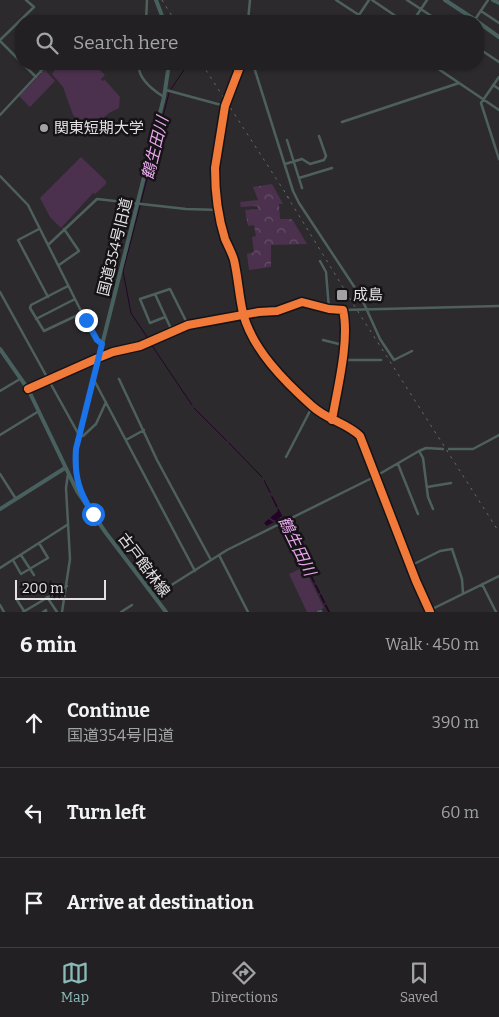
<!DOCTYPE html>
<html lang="en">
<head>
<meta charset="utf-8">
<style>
  :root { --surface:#222022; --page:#2e2d2f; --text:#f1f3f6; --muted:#a2a3a5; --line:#3f3e40; --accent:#8bbbb9 }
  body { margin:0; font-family:Bitter,"Noto Sans JP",serif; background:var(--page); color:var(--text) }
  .scale { position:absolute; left:15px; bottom:12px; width:91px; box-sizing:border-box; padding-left:5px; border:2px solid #e4e1e4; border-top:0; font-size:14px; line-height:18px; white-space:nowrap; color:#e4e1e4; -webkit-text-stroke:4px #151315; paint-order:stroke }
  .stop { position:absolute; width:15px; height:15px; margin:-11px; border:4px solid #1a73e8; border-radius:50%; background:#fff }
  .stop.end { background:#1a73e8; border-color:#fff; box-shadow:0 1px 5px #0008 }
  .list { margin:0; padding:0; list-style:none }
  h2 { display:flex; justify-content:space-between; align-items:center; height:65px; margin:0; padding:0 20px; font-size:21px }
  h2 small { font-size:16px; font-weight:400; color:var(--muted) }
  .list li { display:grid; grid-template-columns:32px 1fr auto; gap:15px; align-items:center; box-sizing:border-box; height:90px; padding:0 20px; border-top:1px solid var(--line) }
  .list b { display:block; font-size:19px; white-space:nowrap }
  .list p { margin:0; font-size:16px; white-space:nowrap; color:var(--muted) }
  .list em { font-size:16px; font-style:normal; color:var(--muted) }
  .icon { flex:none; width:28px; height:28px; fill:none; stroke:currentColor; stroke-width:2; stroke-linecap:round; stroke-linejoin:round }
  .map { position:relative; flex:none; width:499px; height:612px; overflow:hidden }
  .search { position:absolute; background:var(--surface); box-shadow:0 1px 4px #0004; left:15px; right:15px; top:15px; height:55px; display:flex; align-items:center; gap:12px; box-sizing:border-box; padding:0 18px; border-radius:20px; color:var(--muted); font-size:19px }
  .sheet { height:335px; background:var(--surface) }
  nav { display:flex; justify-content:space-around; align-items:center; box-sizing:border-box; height:70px; border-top:1px solid var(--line); background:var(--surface); font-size:14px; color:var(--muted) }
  nav a { display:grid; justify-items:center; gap:2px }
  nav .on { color:var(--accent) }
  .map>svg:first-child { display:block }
  .forest { fill:url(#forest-crowns) }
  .park { fill:#4b314d }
  .water { fill:url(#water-waves) }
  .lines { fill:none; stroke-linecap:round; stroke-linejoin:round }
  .stream { stroke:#230427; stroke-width:1 }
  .street { stroke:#4e605d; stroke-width:2.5 }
  .secondary { stroke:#48615e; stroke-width:4 }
  .rail { stroke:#636b6a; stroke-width:1; stroke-dasharray:2.5 5; stroke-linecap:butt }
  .cycleway-casing { stroke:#151315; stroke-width:11 }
  .cycleway { stroke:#f17a3a; stroke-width:8 }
  .route { stroke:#1a73e8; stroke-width:6 }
  .poi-dot { fill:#a4a1a4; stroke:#151315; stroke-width:2 }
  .labels { text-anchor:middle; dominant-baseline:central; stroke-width:5; stroke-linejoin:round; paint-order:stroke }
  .poi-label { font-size:15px; fill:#e4e1e4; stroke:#151315; text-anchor:start }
  .street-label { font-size:15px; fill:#e4e1e4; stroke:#151315 }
  .water-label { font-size:16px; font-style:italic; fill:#e9a8ee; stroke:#151315 }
</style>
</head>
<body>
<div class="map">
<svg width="499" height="612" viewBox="0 0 499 612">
  <defs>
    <pattern id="forest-crowns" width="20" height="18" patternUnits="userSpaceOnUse" patternTransform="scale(1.25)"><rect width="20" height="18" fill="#4b314d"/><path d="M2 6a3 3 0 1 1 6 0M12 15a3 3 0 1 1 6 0" fill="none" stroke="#654f66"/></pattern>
    <pattern id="water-waves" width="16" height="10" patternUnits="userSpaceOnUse" patternTransform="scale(1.25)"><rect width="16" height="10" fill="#230427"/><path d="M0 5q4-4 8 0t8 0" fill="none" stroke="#432846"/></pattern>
  </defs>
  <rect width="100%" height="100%" fill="#2d2a2e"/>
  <path class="forest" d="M272 184 283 204H279L280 219H292L307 244 271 245V267L249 270 247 254 254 252 252 237 256 236 254 225 248 226 245 210 258 209 257 206 241 207 240 202 258 200 253 187Z"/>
  <path class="park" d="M59 64H93L105 75 101 79 102 81 105 80 120 97 119 108 109 113 88 131 73 115 63 87 52 74Z
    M45 70 55 81 30 107 19 96Z
    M81 157 106 181V184L95 194 93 193 61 228 50 217 40 198Z
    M304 567 324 608 315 612H307L289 574Z"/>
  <path class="water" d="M263 479H264L330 612H328L282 520 279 519 267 526 264 523 278 511Z"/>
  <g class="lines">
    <path class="stream" d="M209 64 212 68 237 69
      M171 89 188 64
      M141 202 169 93
      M140 206 123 271 131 313 149 340
      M151 344 192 405
      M194 408 227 441
      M229 443 262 477"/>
    <path class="street" d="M336 0 368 21
      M372 0 403 21
      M407 0 439 21
      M481 11 499 23
      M146 21 147 0
      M248 21 250 0
      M341 21 359 15 369 0
      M413 21 427 0
      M474 21 488 0
      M0 40 34 7 26 0
      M0 41 21 62
      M478 48 499 62
      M23 64 36 77
      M139 64C137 78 153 90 164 97
      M241 64 225 106 215 168C215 191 218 217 225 239 228 246 232 253 234 260 238 277 239 296 243 313 252 349 285 382 312 406 327 420 347 423 360 436L416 581 430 612
      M253 64 293 191 299 203 361 297 380 339 394 360 412 351
      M431 64 499 110
      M440 70 444 64
      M41 72 40 68 45 64
      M499 77 481 103 499 159
      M493 85 499 89
      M166 90 225 106
      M0 115 43 69
      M342 122 459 83
      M287 140 302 188
      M285 164 302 159 310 164 324 160 326 156 319 136
      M0 176 28 205 86 321 97 339 102 344
      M299 178 332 168
      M39 229 18 240 48 297
      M48 245 97 199 186 209 219 210
      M320 261 326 272 329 309
      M59 265 79 251 64 229
      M68 286 31 305 30 308 44 331 82 313
      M0 292 79 435 83 436 96 424 106 402
      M155 294 172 331
      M343 310 499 306
      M165 317 150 323 140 299 170 289 188 325
      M36 319 75 299
      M323 340 343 345
      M342 360H381
      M119 379 157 460 211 560
      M94 380 195 571
      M28 389 98 358 113 352 140 346 188 325 259 312 277 311 302 302 329 309 343 310C350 340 337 390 332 420
      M0 391 20 379
      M0 435 39 411
      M126 440 144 430
      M449 449H473L499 435
      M419 451 423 458 428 497 433 509
      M286 457 312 407
      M398 464 418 514
      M0 474 16 499
      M427 487 451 483
      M21 555 34 575
      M219 555 248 612
      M13 560 21 574 48 558 39 543
      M410 566 440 551 452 549 462 579 463 593
      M0 568 67 525
      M482 584 496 612
      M154 596 227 550 376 476 419 451 426 448 443 449
      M47 597 57 612
      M17 600 24 611
      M0 605 4 612
      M23 612 67 586
      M43 612 46 610V612
      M62 612 70 559 66 488 68 474
      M121 612 132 605
      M318 612 321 611
      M426 612 499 576"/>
    <path class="secondary" d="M156 0 164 21
      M445 0 477 21
      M493 0 499 3
      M478 22 499 37
      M0 349 28 389 77 491 106 533 166 612
      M81 495 77 475 76 449 164 97 169 64
      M0 509 65 468"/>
    <path class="rail" d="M162 0 175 21
      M202 64 290 200
      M287 196 357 310 499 532"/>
    <g class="cycleway-casing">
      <path id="cycleway" d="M241 64 225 106 215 168C215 191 218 217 225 239 228 246 232 253 234 260 238 277 239 296 243 313 252 349 285 382 312 406 327 420 347 423 360 436L416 581 430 612
        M28 389 98 358 113 352 140 346 188 325 259 312 277 311 302 302 329 309 343 310C350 340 337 390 332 420"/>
    </g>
    <use href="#cycleway" class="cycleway"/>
  </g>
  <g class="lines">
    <path class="route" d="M86 320 97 340 102 344 76 449C74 476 79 492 93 514"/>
  </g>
  <g class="poi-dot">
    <circle cx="44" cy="128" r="5"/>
    <rect x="336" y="289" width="12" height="12" rx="2.5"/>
  </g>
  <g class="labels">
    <g class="poi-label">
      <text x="54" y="128">関東短期大学</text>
      <text x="353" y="295">成島</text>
    </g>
    <g class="street-label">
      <text transform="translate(115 247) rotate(-76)">国道354号旧道</text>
      <text transform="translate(144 565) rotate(53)">古戸館林線</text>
    </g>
    <g class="water-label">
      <text transform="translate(155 148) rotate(-76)">鶴生田川</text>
      <text transform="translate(297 546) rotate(64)">鶴生田川</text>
    </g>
  </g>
</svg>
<div class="scale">200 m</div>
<div class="stop" style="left:93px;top:514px"></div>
<div class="stop end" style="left:86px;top:320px"></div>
<div class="search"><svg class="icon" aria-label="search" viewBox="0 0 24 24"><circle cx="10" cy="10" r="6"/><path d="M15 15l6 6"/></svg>Search here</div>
</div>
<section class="sheet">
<h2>6 min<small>Walk · 450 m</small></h2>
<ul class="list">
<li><svg class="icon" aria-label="ahead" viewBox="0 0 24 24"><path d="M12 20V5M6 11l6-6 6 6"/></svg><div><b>Continue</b><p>国道354号旧道</p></div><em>390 m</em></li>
<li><svg class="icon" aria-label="left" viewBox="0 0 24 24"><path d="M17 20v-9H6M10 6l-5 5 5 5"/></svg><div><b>Turn left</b></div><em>60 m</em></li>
<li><svg class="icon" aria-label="arrive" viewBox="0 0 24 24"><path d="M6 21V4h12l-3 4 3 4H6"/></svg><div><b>Arrive at destination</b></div></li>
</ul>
</section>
<nav>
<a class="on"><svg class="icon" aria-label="map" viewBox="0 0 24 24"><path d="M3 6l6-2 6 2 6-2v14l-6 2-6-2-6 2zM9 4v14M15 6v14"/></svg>Map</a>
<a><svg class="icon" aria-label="directions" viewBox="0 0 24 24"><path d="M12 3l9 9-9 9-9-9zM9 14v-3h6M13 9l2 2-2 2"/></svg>Directions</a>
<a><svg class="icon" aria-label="saved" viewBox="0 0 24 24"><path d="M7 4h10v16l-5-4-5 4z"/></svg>Saved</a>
</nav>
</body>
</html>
